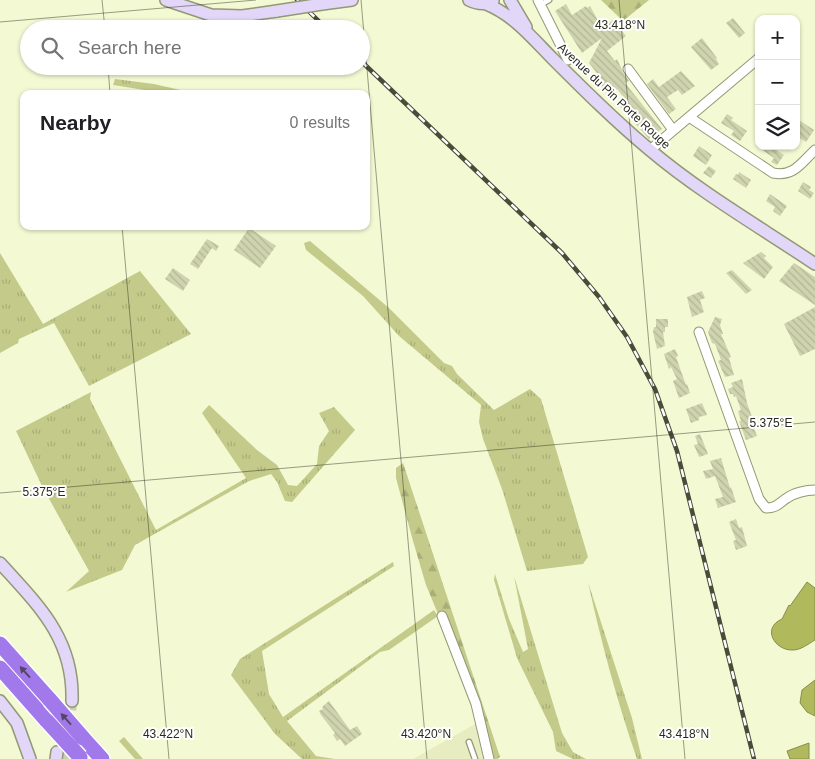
<!DOCTYPE html>
<html lang="en">
<head>
<meta charset="utf-8">
<style>
  :root { --surface:#fff; --page:#f6f6f6; --text:#202124; --muted:#757577; --line:#e0e0e0 }
  body { margin:0; font-family:Arial,sans-serif; background:var(--page); color:var(--text) }
  .controls { position:absolute; right:15px; top:15px; display:grid; overflow:hidden; border-radius:10px; box-shadow:0 1px 4px #0004 }
  .controls button { width:45px; height:45px; display:grid; place-items:center; padding:0; border:0; border-bottom:1px solid var(--line); background:var(--surface); color:var(--text); font:25px sans-serif }
  .list { margin:0; padding:0; list-style:none }
  h2 { display:flex; justify-content:space-between; align-items:center; height:65px; margin:0; padding:0 20px; font-size:21px }
  h2 small { font-size:16px; font-weight:400; color:var(--muted) }
  .icon { flex:none; width:28px; height:28px; fill:none; stroke:currentColor; stroke-width:2; stroke-linecap:round; stroke-linejoin:round }
  .map { position:relative; flex:none; width:815px; height:759px; overflow:hidden }
  .search { position:absolute; background:var(--surface); box-shadow:0 1px 4px #0004; left:20px; top:20px; width:350px; height:55px; display:flex; align-items:center; gap:12px; box-sizing:border-box; padding:0 18px; border-radius:28px; color:var(--muted); font-size:19px }
  .panel { position:absolute; background:var(--surface); box-shadow:0 1px 4px #0004; left:20px; top:90px; width:350px; height:140px; border-radius:10px }
  .map>svg:first-child { display:block }
  .built { fill:#e7edc1 }
  .grass { fill:url(#grass-tufts) }
  .forest { fill:url(#forest-firs) }
  .water { fill:#b1b95d; stroke:#888e4a }
  .building { fill:url(#building-back-hatch) }
  .lines { fill:none; stroke-linecap:round; stroke-linejoin:round }
  .secondary-tunnel { stroke:#cbd0af; stroke-width:11; stroke-dasharray:11 5.5; stroke-linecap:butt }
  .lane-casing { stroke:#939875; stroke-width:7 }
  .street-casing { stroke:#939875; stroke-width:11 }
  .secondary-casing { stroke:#939875; stroke-width:14 }
  .highway-casing { stroke:#fff; stroke-width:18 }
  .lane { stroke:#fff; stroke-width:4.5 }
  .street { stroke:#fff; stroke-width:9 }
  .secondary { stroke:#e3d7f9; stroke-width:11 }
  .highway { stroke:#a279eb; stroke-width:15 }
  .rail-casing { stroke:#4a4c3a; stroke-width:4.5 }
  .rail { stroke:#fff; stroke-width:2.5; stroke-dasharray:8; stroke-linecap:butt }
  .secondary-bridge-casing { stroke:#939875; stroke-width:14; stroke-linecap:butt }
  .highway-bridge-casing { stroke:#fff; stroke-width:18; stroke-linecap:butt }
  .secondary-bridge { stroke:#e3d7f9; stroke-width:11 }
  .highway-bridge { stroke:#a279eb; stroke-width:15 }
  .oneway { fill:#544665 }
  .ticks { fill:none; stroke:#2a2b1d; stroke-width:1; stroke-opacity:0.45 }
  .labels { text-anchor:middle; dominant-baseline:central; stroke-width:4; stroke-linejoin:round; paint-order:stroke }
  .street-label { font-size:12px; fill:#2a2b1d; stroke:#fff }
  .ticks-label { font-size:12px; text-anchor:middle; fill:#2a2b1d; stroke:#fff; stroke-width:4; stroke-linejoin:round; paint-order:stroke }
</style>
</head>
<body>
<div class="map">
<svg width="815" height="759" viewBox="0 0 815 759">
  <defs>
    <pattern id="grass-tufts" width="24" height="20" patternUnits="userSpaceOnUse" patternTransform="scale(1.25)"><rect width="24" height="20" fill="#c4cb8a"/><path d="M3 7l-1-3M5 7V3M7 7l1-3M15 17l-1-3M17 17v-4M19 17l1-3" fill="none" stroke="#a9ae77"/></pattern>
    <pattern id="forest-firs" width="22" height="20" patternUnits="userSpaceOnUse" patternTransform="scale(1.25)"><rect width="22" height="20" fill="#c4cb8a"/><path d="M5 1l3.5 6h-7zM16 11l3.5 6h-7z" fill="#a9ae77"/></pattern>
    <pattern id="building-back-hatch" width="6" height="6" patternUnits="userSpaceOnUse" patternTransform="scale(1.25)"><rect width="6" height="6" fill="#cfd4af"/><path d="M-1 5l2 2M0 0l6 6M5-1l2 2" fill="none" stroke="#b2b696"/></pattern>
  </defs>
  <rect width="100%" height="100%" fill="#f3f9d3"/>
  <path class="built" d="M477 723 484 759H413Z"/>
  <path class="grass" d="M115 79 154 84 198 94H170L113 85Z
    M310 241 389 308 444 363 452 366 457 374 494 410 530 389 541 399 588 557 583 564 527 571 502 489 483 439 479 422 481 405 399 336 363 296 306 250 304 243Z
    M0 253 43 324 140 271 191 334 89 386 54 323 19 339 18 343 0 353Z
    M91 392 90 399 156 530 246 478 202 413 209 405 257 450 277 465 288 485 297 486 317 464 319 446 329 431 319 413 334 407 355 430 292 502 285 501 277 482 271 474 249 481 135 545 122 570 66 592 89 571 42 486 16 431Z
    M393 562 394 566 262 651 269 694 283 717 434 610 438 616 389 650 380 652 287 721 316 756 335 759H302L275 734 231 675 240 659Z
    M495 574 509 619 523 652 528 649 514 576 562 733 573 752 586 759H573L556 751 553 732 517 658 494 580Z
    M588 582 632 718 642 759H637C617 701 601 642 588 582Z
    M124 737 143 759H135L119 741Z"/>
  <path class="forest" d="M601 0H649L623 21Z
    M403 463 500 757 497 759H491L446 617 438 614 426 585 413 541 396 478V468Z"/>
  <path class="water" d="M807 582 815 588V640C808 644 801 650 793 650 775 651 761 628 782 619L789 605 790 606Z
    M815 680V716L807 712 800 703 802 690Z
    M809 743V759H790L787 751Z"/>
  <path class="building" d="M566 4 572 15 586 6 587 8 590 6 602 28 613 20 626 36 607 51 615 61 617 59 623 72 629 81 625 83 662 129 649 139 619 105 626 100 617 89 609 96 596 80 600 77 589 63 602 38 582 53 555 11Z
    M733 18 745 33 739 38 726 23Z
    M702 38 717 58 716 59 719 64 711 70 691 47Z
    M681 71 695 86 682 95 678 90 667 97 676 109 669 114 647 84 653 79 659 87Z
    M727 114 733 118 731 120 747 131 740 141 731 135 734 131 721 123Z
    M796 118 814 130 806 142 796 136Z
    M699 146 712 155 706 165 693 156Z
    M756 146H770L784 155 777 165 771 162 774 158Z
    M709 166 716 171 711 178 703 173Z
    M739 172 751 180 746 188 733 179 736 174 738 175Z
    M803 182 811 187 809 190 814 193 810 199 798 191Z
    M770 194 787 206 780 216 773 211 775 207 766 201Z
    M249 228 276 246 260 268 234 250Z
    M207 239 219 246 216 251 212 248 198 269 190 264Z
    M761 252 766 256 764 258 773 267 764 279 743 263Z
    M794 263 815 277V305L779 281Z
    M173 268 190 280 183 291 165 279Z
    M732 270 752 290 746 294 726 273Z
    M702 291 705 298 700 300 704 312 692 317 687 297Z
    M815 307V349L800 356 784 324Z
    M715 317 722 319 720 325 723 334H721L731 357 729 358 734 375 725 377 718 361 721 360 715 344 712 343 708 332Z
    M656 319H668V327H665V332H663L665 346 657 349 653 332 654 327H656Z
    M675 349 678 356 676 357 686 385 687 384 690 393 679 398 673 381 677 379 671 367 669 369 664 354Z
    M742 379 747 403 752 417 750 418 757 436 746 440 739 421H741L738 411 741 410 736 396 734 397 733 394H730L728 389 733 387 731 383Z
    M702 403 707 415 699 417V420L691 423 686 409Z
    M700 434 708 454 699 457 694 445 698 444 695 436Z
    M721 458 730 488 731 487 736 502 718 508 715 499 723 497 715 476 706 479 703 471 713 469 710 461Z
    M736 519 739 528 742 527 747 546 736 550 733 541 736 540 729 522Z
    M329 701 350 730 357 726 362 734 345 746 340 739 337 741 333 735 335 733 321 715 319 711 323 709 322 707Z"/>
  <g class="lines">
    <path class="secondary-tunnel" d="M64 759 72 701"/>
    <g class="lane-casing">
      <path id="lane" d="M540 5 549 0
        M469 742 475 759"/>
    </g>
    <g class="street-casing">
      <path id="street" d="M538 0 568 60
        M628 69 673 130
        M689 117 773 173C794 177 801 163 815 150
        M650 150 759 58
        M699 332 759 499 766 508C777 508 779 503 787 498 794 493 806 490 815 490
        M442 616 476 704 489 759"/>
    </g>
    <g class="secondary-casing">
      <path id="secondary" d="M166 0 211 15 242 16 277 11
        M469 0C477 4 484 5 493 1
        M510 0 526 27
        M322 4 352 0
        M486 4C514 15 533 39 553 59 584 90 616 122 650 150 701 193 760 227 815 264
        M0 563C39 606 74 639 72 701
        M0 701 17 723 30 759
        M56 759 57 752"/>
    </g>
    <g class="highway-casing">
      <path id="highway" d="M0 644 50 700
        M0 668 47 721
        M83 738 102 759"/>
    </g>
    <use href="#lane" class="lane"/>
    <use href="#street" class="street"/>
    <use href="#secondary" class="secondary"/>
    <use href="#highway" class="highway"/>
    <g class="rail-casing">
      <path id="rail" d="M297 0 327 29
        M361 61 562 253 599 297 627 337 655 389 677 451 754 759"/>
    </g>
    <use href="#rail" class="rail"/>
    <g class="secondary-bridge-casing">
      <path id="secondary-bridge" d="M277 11 322 4"/>
    </g>
    <g class="highway-bridge-casing">
      <path id="highway-bridge" d="M50 700 83 738
        M47 721 80 757"/>
    </g>
    <use href="#secondary-bridge" class="secondary-bridge"/>
    <use href="#highway-bridge" class="highway-bridge"/>
  </g>
  <defs><path id="oneway-solid" d="M-6-.8H1V-3.2L6.5 0L1 3.2V.8H-6Z" transform="scale(1.25)"/></defs>
  <g class="oneway">
    <use href="#oneway-solid" transform="translate(25 672) rotate(-132)"/>
    <use href="#oneway-solid" transform="translate(66 719) rotate(-132)"/>
  </g>
  <path class="ticks" d="M102 0 105 29M361 0 427 759M619 0 685 759M0 22 256 0M108 66 110 94M122 226 169 759M0 493 815 422"/>
  <g class="labels">
    <g class="street-label">
      <text transform="translate(614 96) rotate(43)">Avenue du Pin Porte Rouge</text>
    </g>
  </g>
  <g class="ticks-label">
    <text x="620" y="29">43.418°N</text>
    <text x="771" y="427">5.375°E</text>
    <text x="44" y="496">5.375°E</text>
    <text x="168" y="738">43.422°N</text>
    <text x="426" y="738">43.420°N</text>
    <text x="684" y="738">43.418°N</text>
  </g>
</svg>
<div class="controls">
<button>+</button>
<button>−</button>
<button><svg class="icon" aria-label="layers" viewBox="0 0 24 24"><path d="M12 4l9 5-9 5-9-5zM3 14l9 5 9-5"/></svg></button>
</div>
<div class="search"><svg class="icon" aria-label="search" viewBox="0 0 24 24"><circle cx="10" cy="10" r="6"/><path d="M15 15l6 6"/></svg>Search here</div>
<section class="panel">
<h2>Nearby<small>0 results</small></h2>
<ul class="list">
</ul>
</section>
</div>
</body>
</html>
